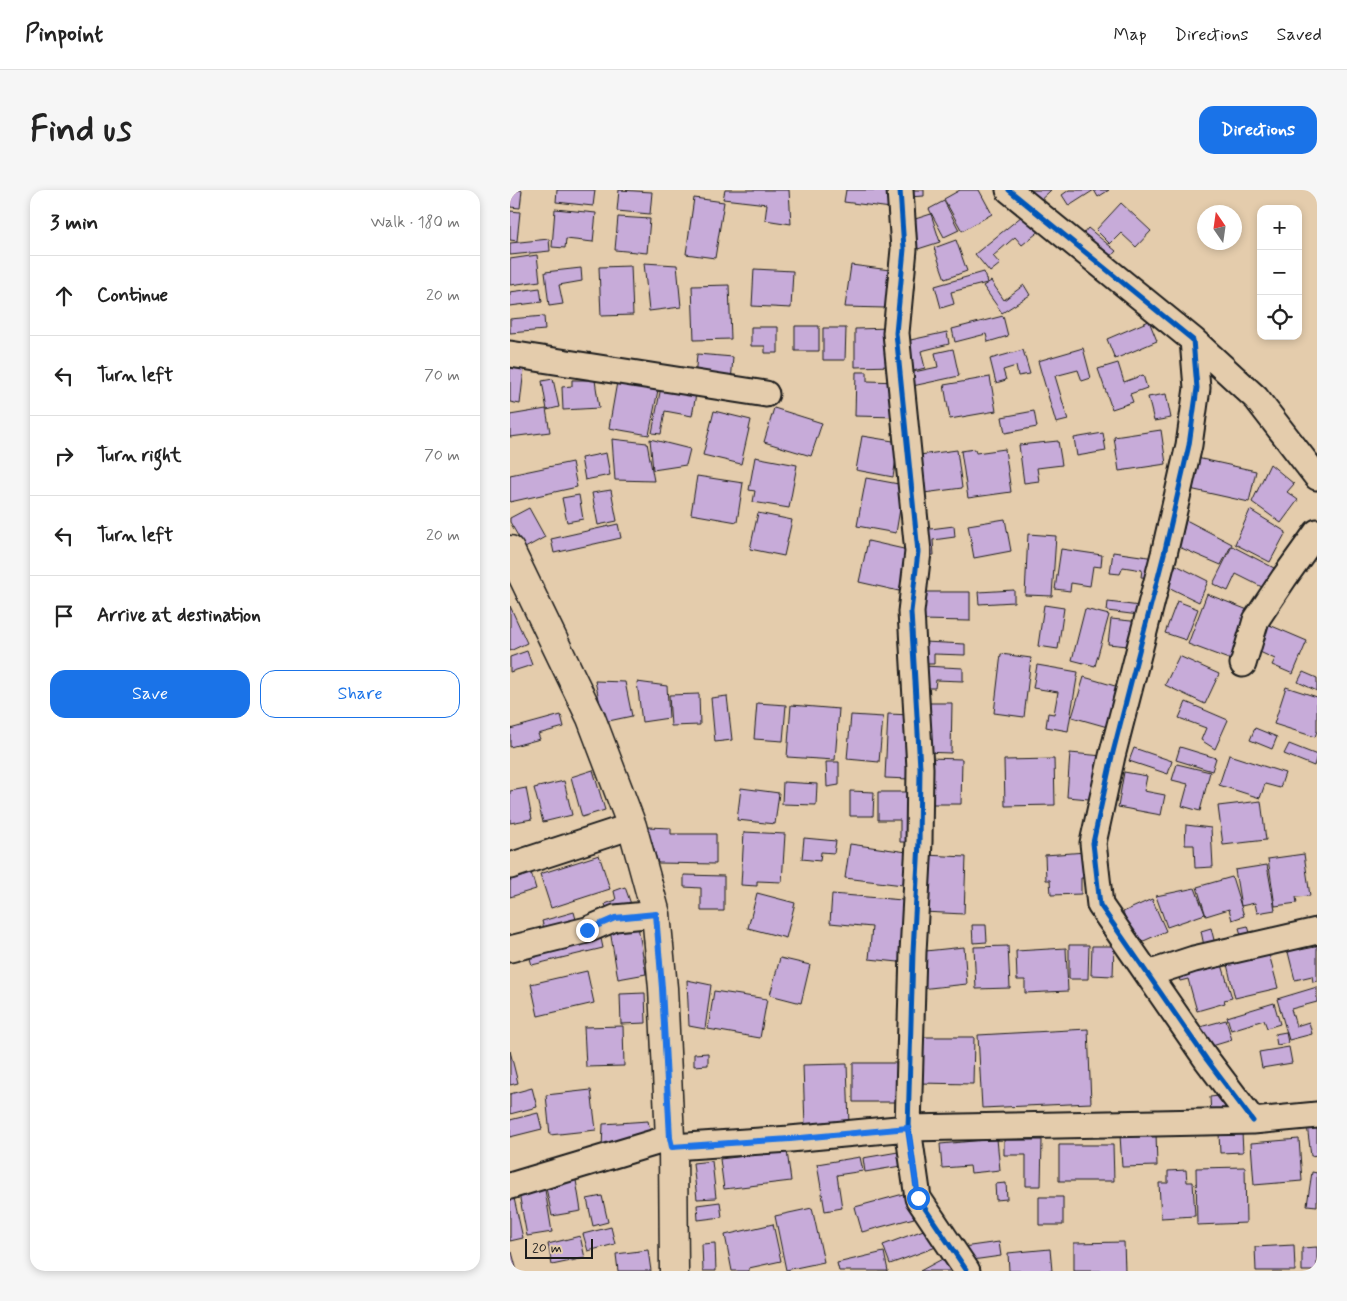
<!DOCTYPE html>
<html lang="en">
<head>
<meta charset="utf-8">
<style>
  :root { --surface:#fff; --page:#f6f6f6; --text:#222; --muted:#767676; --line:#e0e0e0; --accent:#1a73e8 }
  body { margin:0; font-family:Mynerve,sans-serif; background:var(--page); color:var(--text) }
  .controls { position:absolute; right:15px; top:15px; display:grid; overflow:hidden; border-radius:10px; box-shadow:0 2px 8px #0003 }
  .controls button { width:45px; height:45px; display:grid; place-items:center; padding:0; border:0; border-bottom:1px solid var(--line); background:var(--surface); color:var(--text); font:25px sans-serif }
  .compass { position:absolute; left:687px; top:15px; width:45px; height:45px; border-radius:50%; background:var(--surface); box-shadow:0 2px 8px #0003; rotate:347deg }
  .scale { position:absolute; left:15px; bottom:12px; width:68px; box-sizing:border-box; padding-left:5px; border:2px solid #1c1c1c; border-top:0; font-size:14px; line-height:18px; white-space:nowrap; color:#1c1c1c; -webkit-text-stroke:4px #e4ccac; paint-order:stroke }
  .stop { position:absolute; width:15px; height:15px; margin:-11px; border:4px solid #1a73e8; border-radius:50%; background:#fff }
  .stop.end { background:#1a73e8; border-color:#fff; box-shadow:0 1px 5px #0008 }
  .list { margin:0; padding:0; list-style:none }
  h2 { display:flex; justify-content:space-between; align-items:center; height:65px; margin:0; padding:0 20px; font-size:21px }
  h2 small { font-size:16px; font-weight:400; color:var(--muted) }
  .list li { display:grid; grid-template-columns:32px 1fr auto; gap:15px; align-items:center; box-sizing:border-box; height:80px; padding:0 20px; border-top:1px solid var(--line) }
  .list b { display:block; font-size:19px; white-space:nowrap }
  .list em { font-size:16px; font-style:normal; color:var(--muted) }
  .actions { display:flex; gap:10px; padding:15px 20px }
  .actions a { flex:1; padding:11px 0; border:1px solid var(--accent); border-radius:15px; text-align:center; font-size:18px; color:var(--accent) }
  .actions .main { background:var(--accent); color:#fff }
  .icon { flex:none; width:28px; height:28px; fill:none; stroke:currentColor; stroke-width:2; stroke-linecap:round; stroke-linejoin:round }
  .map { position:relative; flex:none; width:807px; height:1081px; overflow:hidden; border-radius:15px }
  header { display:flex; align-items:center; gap:30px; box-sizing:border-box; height:70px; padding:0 25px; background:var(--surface); border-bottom:1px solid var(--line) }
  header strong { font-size:24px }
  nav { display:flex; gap:28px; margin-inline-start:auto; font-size:18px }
  .intro { display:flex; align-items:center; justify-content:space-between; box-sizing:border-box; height:120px; padding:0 30px }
  h1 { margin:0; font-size:35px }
  .button { padding:12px 22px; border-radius:15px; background:var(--accent); color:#fff; font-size:18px; font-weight:700 }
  main { display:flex; gap:30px; padding:0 30px }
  aside { flex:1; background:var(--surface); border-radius:15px; box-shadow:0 2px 8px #0003 }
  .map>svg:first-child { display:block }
  .building { fill:#c7abd9; stroke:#1c1c1c }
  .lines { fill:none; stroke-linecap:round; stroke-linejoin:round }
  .minor-casing { stroke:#1c1c1c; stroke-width:29 }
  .major-casing { stroke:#1c1c1c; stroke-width:31 }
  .minor { stroke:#e4ccac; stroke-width:25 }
  .major { stroke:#e4ccac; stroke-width:28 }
  .cycleway-casing { stroke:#e4ccac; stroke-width:8 }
  .cycleway { stroke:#0057b8; stroke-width:5 }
  .route { stroke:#1a73e8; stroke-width:6 }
</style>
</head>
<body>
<header>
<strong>Pinpoint</strong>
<nav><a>Map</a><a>Directions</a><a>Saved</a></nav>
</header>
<div class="intro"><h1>Find us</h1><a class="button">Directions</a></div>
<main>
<aside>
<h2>3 min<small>Walk · 180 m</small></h2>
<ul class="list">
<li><svg class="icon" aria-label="ahead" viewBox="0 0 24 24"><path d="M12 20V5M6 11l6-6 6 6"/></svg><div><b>Continue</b></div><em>20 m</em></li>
<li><svg class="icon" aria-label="left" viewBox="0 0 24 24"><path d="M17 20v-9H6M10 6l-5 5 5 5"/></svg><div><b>Turn left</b></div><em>70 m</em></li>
<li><svg class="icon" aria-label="right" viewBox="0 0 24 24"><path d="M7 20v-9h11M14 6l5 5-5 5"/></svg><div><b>Turn right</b></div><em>70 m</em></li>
<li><svg class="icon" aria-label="left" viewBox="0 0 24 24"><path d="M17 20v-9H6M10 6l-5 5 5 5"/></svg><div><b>Turn left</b></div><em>20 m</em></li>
<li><svg class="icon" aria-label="arrive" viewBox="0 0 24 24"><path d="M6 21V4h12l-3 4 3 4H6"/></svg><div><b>Arrive at destination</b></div></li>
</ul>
<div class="actions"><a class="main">Save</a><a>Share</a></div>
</aside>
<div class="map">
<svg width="807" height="1081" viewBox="0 0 807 1081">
  <rect width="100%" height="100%" fill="#e4ccac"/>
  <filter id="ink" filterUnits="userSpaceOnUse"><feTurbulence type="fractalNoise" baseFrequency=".02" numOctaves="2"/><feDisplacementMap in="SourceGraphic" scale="10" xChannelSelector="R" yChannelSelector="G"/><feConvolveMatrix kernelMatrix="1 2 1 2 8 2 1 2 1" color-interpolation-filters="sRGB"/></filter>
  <g filter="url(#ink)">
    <path class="building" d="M0 0H12L10 18 0 17Z
      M47 0H85L83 16 46 12Z
      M109 0 142 2 140 24 107 21Z
      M215 0H279L281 34 255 30 257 14 213 9Z
      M336 0H383L381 18 334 12Z
      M397 0H414V6L397 7Z
      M450 0H469L482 24 452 41 434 9Z
      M510 0H541L524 16Z
      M559 0H599L588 7 584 0 559 16 552 5Z
      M184 8 214 12 205 68 176 64Z
      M434 11 449 40 434 47 419 19Z
      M611 13 641 41 626 57 611 43 600 54 586 40Z
      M45 19 86 23 83 52 56 49 55 58 42 57Z
      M0 21 10 22 7 51 0 50Z
      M421 24 430 52 408 59 399 31Z
      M512 26 531 40 512 55 505 47 483 66 490 74 480 82 465 64Z
      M108 27 140 29 137 63 105 60Z
      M578 38 606 61 596 72 569 49Z
      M39 49 40 61 0 65V53Z
      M446 50 457 81 435 89 424 58Z
      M27 65 30 91 0 95V69Z
      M134 73 167 75 171 117 139 121Z
      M341 75 380 80 375 118 335 117Z
      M121 76 123 125 91 126 89 77Z
      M71 78 72 91 49 95 53 114 39 116 35 82Z
      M244 79 283 81 281 118 242 116Z
      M474 82 477 93 441 102 444 114 431 118 425 96Z
      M481 91 494 110 514 95 520 105 492 123 473 96Z
      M219 95 221 149 184 150 182 96Z
      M30 98 32 112 0 116V102Z
      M34 126 35 140 0 143V129Z
      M493 126 498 146 478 152 476 144 445 152 442 139Z
      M639 131 647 151 605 169 597 149Z
      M285 136H309V161H285Z
      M241 137H268V163H255V156H241Z
      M313 138H336L335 170H313Z
      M382 138 383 176 345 177V139Z
      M437 142 439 154 411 161 415 178 403 181 396 151Z
      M573 158 581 188 572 191 568 180 545 186 558 230 546 233 528 171Z
      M443 159 449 186 398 197 394 184 428 177 425 163Z
      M513 160 520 184 508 186 506 176 493 180 496 190 486 193 480 169Z
      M187 164 223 167 221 193 185 190Z
      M608 173 614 192 633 185 637 198 620 204 623 212 602 219 588 179Z
      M0 177 14 179 10 214 0 212Z
      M346 182H357V191L390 192V227L345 226Z
      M480 187 486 221 440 229 434 195Z
      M43 189 49 217 37 220 32 191Z
      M62 190H85L89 218 53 220 52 197 62 196Z
      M107 192 148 200 139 245 99 238Z
      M151 197 186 204 182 226 155 221 151 244 142 243Z
      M656 204 661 228 644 231 638 207Z
      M264 218 312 233 301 266 254 252Z
      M36 219 40 242 0 247V225Z
      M204 221 241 230 231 274 193 265Z
      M524 221 527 237 495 243 492 227Z
      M651 240 656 274 609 281 604 247Z
      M593 243 596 261 567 266 564 248Z
      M352 246 389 252 383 287 346 280Z
      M102 249 137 253 144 291 105 290Z
      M140 249 180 259 176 275 143 280Z
      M548 251 552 275 527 278 529 291 514 293 509 255Z
      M465 259 466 263 495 259 501 302 458 308 451 261Z
      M447 260 452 298 406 304 402 266Z
      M96 263 100 285 75 290 71 268Z
      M245 267 287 275 279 318 243 312 245 301 239 300Z
      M687 268 746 281 739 312 680 299Z
      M62 272 67 297 0 312V285Z
      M760 274 784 294 777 302 788 310 771 333 742 312Z
      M187 286 233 293 227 332 181 324Z
      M356 288 394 295 386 343 347 336Z
      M101 300 107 331 88 335 82 303Z
      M69 305 73 329 57 332 52 308Z
      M19 318 35 347 15 358 0 332V328Z
      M740 320 776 342 760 372 725 354Z
      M248 323 282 330 274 366 240 359Z
      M495 329 501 361 464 368 458 335Z
      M676 330 722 354 711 375 669 357Z
      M108 334 111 348 44 363 41 349Z
      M444 336 445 347 423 350 424 365 415 366 412 340Z
      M518 344 546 346 542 406 515 405Z
      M358 351 398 360 389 401 349 392Z
      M722 356 764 378 754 398 726 384 718 401 703 394Z
      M551 359 592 365 591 377 583 376 580 396 561 393 560 401 545 399Z
      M603 362 645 368 642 388 631 387 632 380 613 377 610 384 600 383Z
      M666 375 698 391 689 412 656 396Z
      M504 400V412L469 414 468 402Z
      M411 402H460V431L411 430Z
      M697 404 743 422 724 471 678 454Z
      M667 411 688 419 676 450 655 443Z
      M598 412 630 416 629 425 597 421Z
      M534 415 554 418 548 459 528 456Z
      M0 416 17 453 0 461Z
      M575 419 599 425 585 476 562 470Z
      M601 429 631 432 628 457 598 454Z
      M750 431 797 451 783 484 762 475 765 469 739 457Z
      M414 452 455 454V465L424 464V474H413Z
      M17 461 22 475 0 482V467Z
      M491 464 521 468 514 527 484 523Z
      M669 466 709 484 695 514 655 495Z
      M527 475 568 482 558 541 536 537 538 523 544 524 548 502 523 498Z
      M413 476 453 478V491L426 490 425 498H412Z
      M793 482 807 488V501L788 492Z
      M574 487 612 498 601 538 562 527Z
      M85 491 115 492 122 526 94 532Z
      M127 492 157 496 159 528 132 532Z
      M776 497 807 507V541L805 547 764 534Z
      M189 504 190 535 161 536 159 505Z
      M217 506 222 550 205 552 201 508Z
      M676 512 718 530 705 559 691 550 696 538 669 528Z
      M247 513 276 515 273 551 244 549Z
      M411 513H442L441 563 411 562Z
      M281 515 329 519 325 570 277 567Z
      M378 524 402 525 399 589 375 588Z
      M51 525 54 537 28 544 30 549 0 557V539Z
      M341 525 373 527 369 572 337 569Z
      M745 538 767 547 762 559 740 550Z
      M779 554 807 565 804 576 774 564Z
      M670 557 706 568 702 581 666 570Z
      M624 558 662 571 658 584 619 571Z
      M560 563 593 566 590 610 557 607Z
      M719 565 775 583 770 598 755 594 750 608 709 595Z
      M418 568 452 569 451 614H417Z
      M544 569 545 615 495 616 494 570Z
      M316 572H329V595L317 597Z
      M667 574 700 582 690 621 672 616 678 594 662 590Z
      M83 580 95 620 72 627 61 587Z
      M614 582 637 586 634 601 655 605 651 625 608 617Z
      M54 591 62 625 33 632 24 598Z
      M273 592 307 594 306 615 272 614Z
      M16 598 22 629 0 633V601Z
      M231 598 269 603 265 634 227 630Z
      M340 601 364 602 363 626H340Z
      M368 602H404V652H390V630H368Z
      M751 611 756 650 713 655 708 616Z
      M676 635 701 638 703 677 685 678 684 655H675Z
      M137 637 161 638V644H206V674L148 673Z
      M234 642 275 644 272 692 247 691V696L231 695Z
      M294 648 326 651 324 663 311 662 310 671 292 669Z
      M340 654 397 662 393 695 335 688Z
      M576 662 578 688H571V704L541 705 540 690H536L535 665Z
      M794 664 800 706 786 707 787 713 765 716 758 669Z
      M89 665 100 699 41 718 30 684Z
      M415 665 456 667 454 724 413 722Z
      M757 675 765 720 747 723 745 713 731 716 725 680Z
      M20 679 26 699 0 707V685Z
      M174 685 214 686V721H191V698L174 697Z
      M722 687 734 726 722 730 719 719 696 726 687 697Z
      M115 697 122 717 99 725 95 714 106 710 104 701Z
      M685 698 695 724 657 737 646 706Z
      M247 703 285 713 276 748 238 738Z
      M322 704 404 711 398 773 359 769 362 737 320 733Z
      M642 709 656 741 627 754 613 722Z
      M64 722 68 737 36 746 32 731Z
      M127 730 136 784 108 789 99 734Z
      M462 735H476L477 752 463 753Z
      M738 736 741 746 732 748 729 738Z
      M701 738 706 758 695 761 691 741Z
      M90 744 93 758 22 775 18 762Z
      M788 751 790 760 805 757 804 752 807 751V791L803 792 802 786 785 790 776 754Z
      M559 755H579L578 789H559Z
      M498 756 500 798 466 799 464 757Z
      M582 756H604L603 786 581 785Z
      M454 757 457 794 410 799 406 762Z
      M556 758 558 801 515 803V790H507L506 761Z
      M758 760 768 798 725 808 716 770Z
      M270 768 300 775 291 813 260 805Z
      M710 768 722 808 714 810 715 813 687 821 678 789 670 791 667 781Z
      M77 781 84 813 28 826 21 794Z
      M177 790 201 795 195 839 179 836Z
      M807 797V812L781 819 786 836 799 832 802 844 779 850 767 809Z
      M204 801 257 809 250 848 198 839Z
      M135 803 136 833 111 834 110 804Z
      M764 813 770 834 757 838 754 830 721 840 717 827Z
      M716 830 722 850 692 859 686 838Z
      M113 836 114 876 76 877 74 837Z
      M578 839 581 913 472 918 468 845Z
      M776 842 778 853 767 855 765 844Z
      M409 847H464L463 894 408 893Z
      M779 857 782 873 752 878 749 862Z
      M0 861 8 893 0 895Z
      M198 863V875L184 876V864Z
      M343 873H391L390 912H343Z
      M337 874 339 935 295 937 293 875Z
      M22 898 27 917 0 924V904Z
      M81 900 86 940 40 945 36 905Z
      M718 905 720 922 701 924 700 907Z
      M28 923 32 939 0 947V930Z
      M138 931 141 945 92 959 93 934Z
      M807 934V965L801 966 797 935Z
      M646 943 647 976 612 977 610 945Z
      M709 943H732L733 962 710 963Z
      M487 949 490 980 461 983 460 976 432 978 430 954Z
      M789 949 792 991 744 995 741 953Z
      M494 950H532L531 996H516V965H494Z
      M549 955H603L604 991H549Z
      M277 961 281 991 214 999 210 969Z
      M394 961 397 975 355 982 353 968Z
      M350 967 353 981 327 985 332 1018 315 1021 307 974Z
      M202 971 206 1008 187 1009 183 973Z
      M735 977 736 1033 687 1035 686 978Z
      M676 980 677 992H683L685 1026 651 1028 649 993H658V981Z
      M802 982 807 983V1016L797 1015Z
      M65 984 71 1021 42 1026 35 993Z
      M496 993 497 1009 486 1010 485 994Z
      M34 994 42 1042 17 1046 8 998Z
      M397 1003 404 1028 352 1042 345 1017Z
      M0 1004H3L13 1048 0 1051Z
      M92 1006 98 1032 83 1036 77 1009Z
      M529 1007H553V1035H529Z
      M210 1012 212 1027 188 1030 187 1015Z
      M302 1018 314 1072 276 1080 265 1026Z
      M263 1034 271 1071 239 1078V1081H222L215 1045Z
      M101 1037 105 1054 78 1061 73 1044Z
      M419 1038 426 1057 380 1074 373 1055Z
      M70 1046 75 1068 42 1075 38 1054Z
      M489 1052 491 1066 455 1071 453 1057Z
      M614 1052 615 1081H564V1053Z
      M205 1053 206 1081H193L192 1054Z
      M784 1055 785 1081H746L745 1057Z
      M807 1057V1081H792V1058Z
      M540 1059 542 1081H499L498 1063Z
      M138 1060 141 1081H108L106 1064Z
      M2 1062 7 1081H0V1063Z
      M374 1062 378 1081H329L327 1073Z
      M436 1067 444 1081H410Z"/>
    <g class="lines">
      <g class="minor-casing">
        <path id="minor" d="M390 0 394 59 386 143 408 362 401 422 410 578 409 652 403 762 398 938 408 1008 457 1081
          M499 0 683 150 687 198 679 255 654 364 602 566 583 653 590 715 697 870 743 931
          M683 150 746 208 807 287
          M0 164 256 204
          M733 474 746 430 774 388 807 342
          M0 676 122 636
          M0 759 77 740 105 728 146 724
          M638 784 684 769 807 741
          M163 957 280 949 398 938 743 931 807 925
          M0 996 160 948"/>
      </g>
      <g class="major-casing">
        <path id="major" d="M0 360 81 528 122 636 146 724 153 798 160 948 163 957 164 1081"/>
      </g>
      <use href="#minor" class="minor"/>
      <use href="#major" class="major"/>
      <g class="cycleway-casing">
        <path id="cycleway" d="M390 0 394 59 386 143 408 362 401 422 410 578 409 652 403 762 398 938 408 1008 457 1081
          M499 0 683 150 687 198 679 255 654 364 602 566 583 653 590 715 697 870 743 931"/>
      </g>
      <use href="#cycleway" class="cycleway"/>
    </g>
  </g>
  <g class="lines" filter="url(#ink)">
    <path class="route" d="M77 740 105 728 146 724 152 798 160 948 162 957 280 949 398 938 408 1008"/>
  </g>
</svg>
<div class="controls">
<button>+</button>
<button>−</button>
<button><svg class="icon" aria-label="locate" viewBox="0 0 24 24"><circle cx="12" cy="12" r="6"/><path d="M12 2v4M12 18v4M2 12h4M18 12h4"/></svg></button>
</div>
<svg class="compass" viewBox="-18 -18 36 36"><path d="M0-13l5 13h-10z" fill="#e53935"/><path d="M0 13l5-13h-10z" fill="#767676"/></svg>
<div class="scale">20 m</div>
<div class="stop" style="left:408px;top:1008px"></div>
<div class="stop end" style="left:77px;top:740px"></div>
</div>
</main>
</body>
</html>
